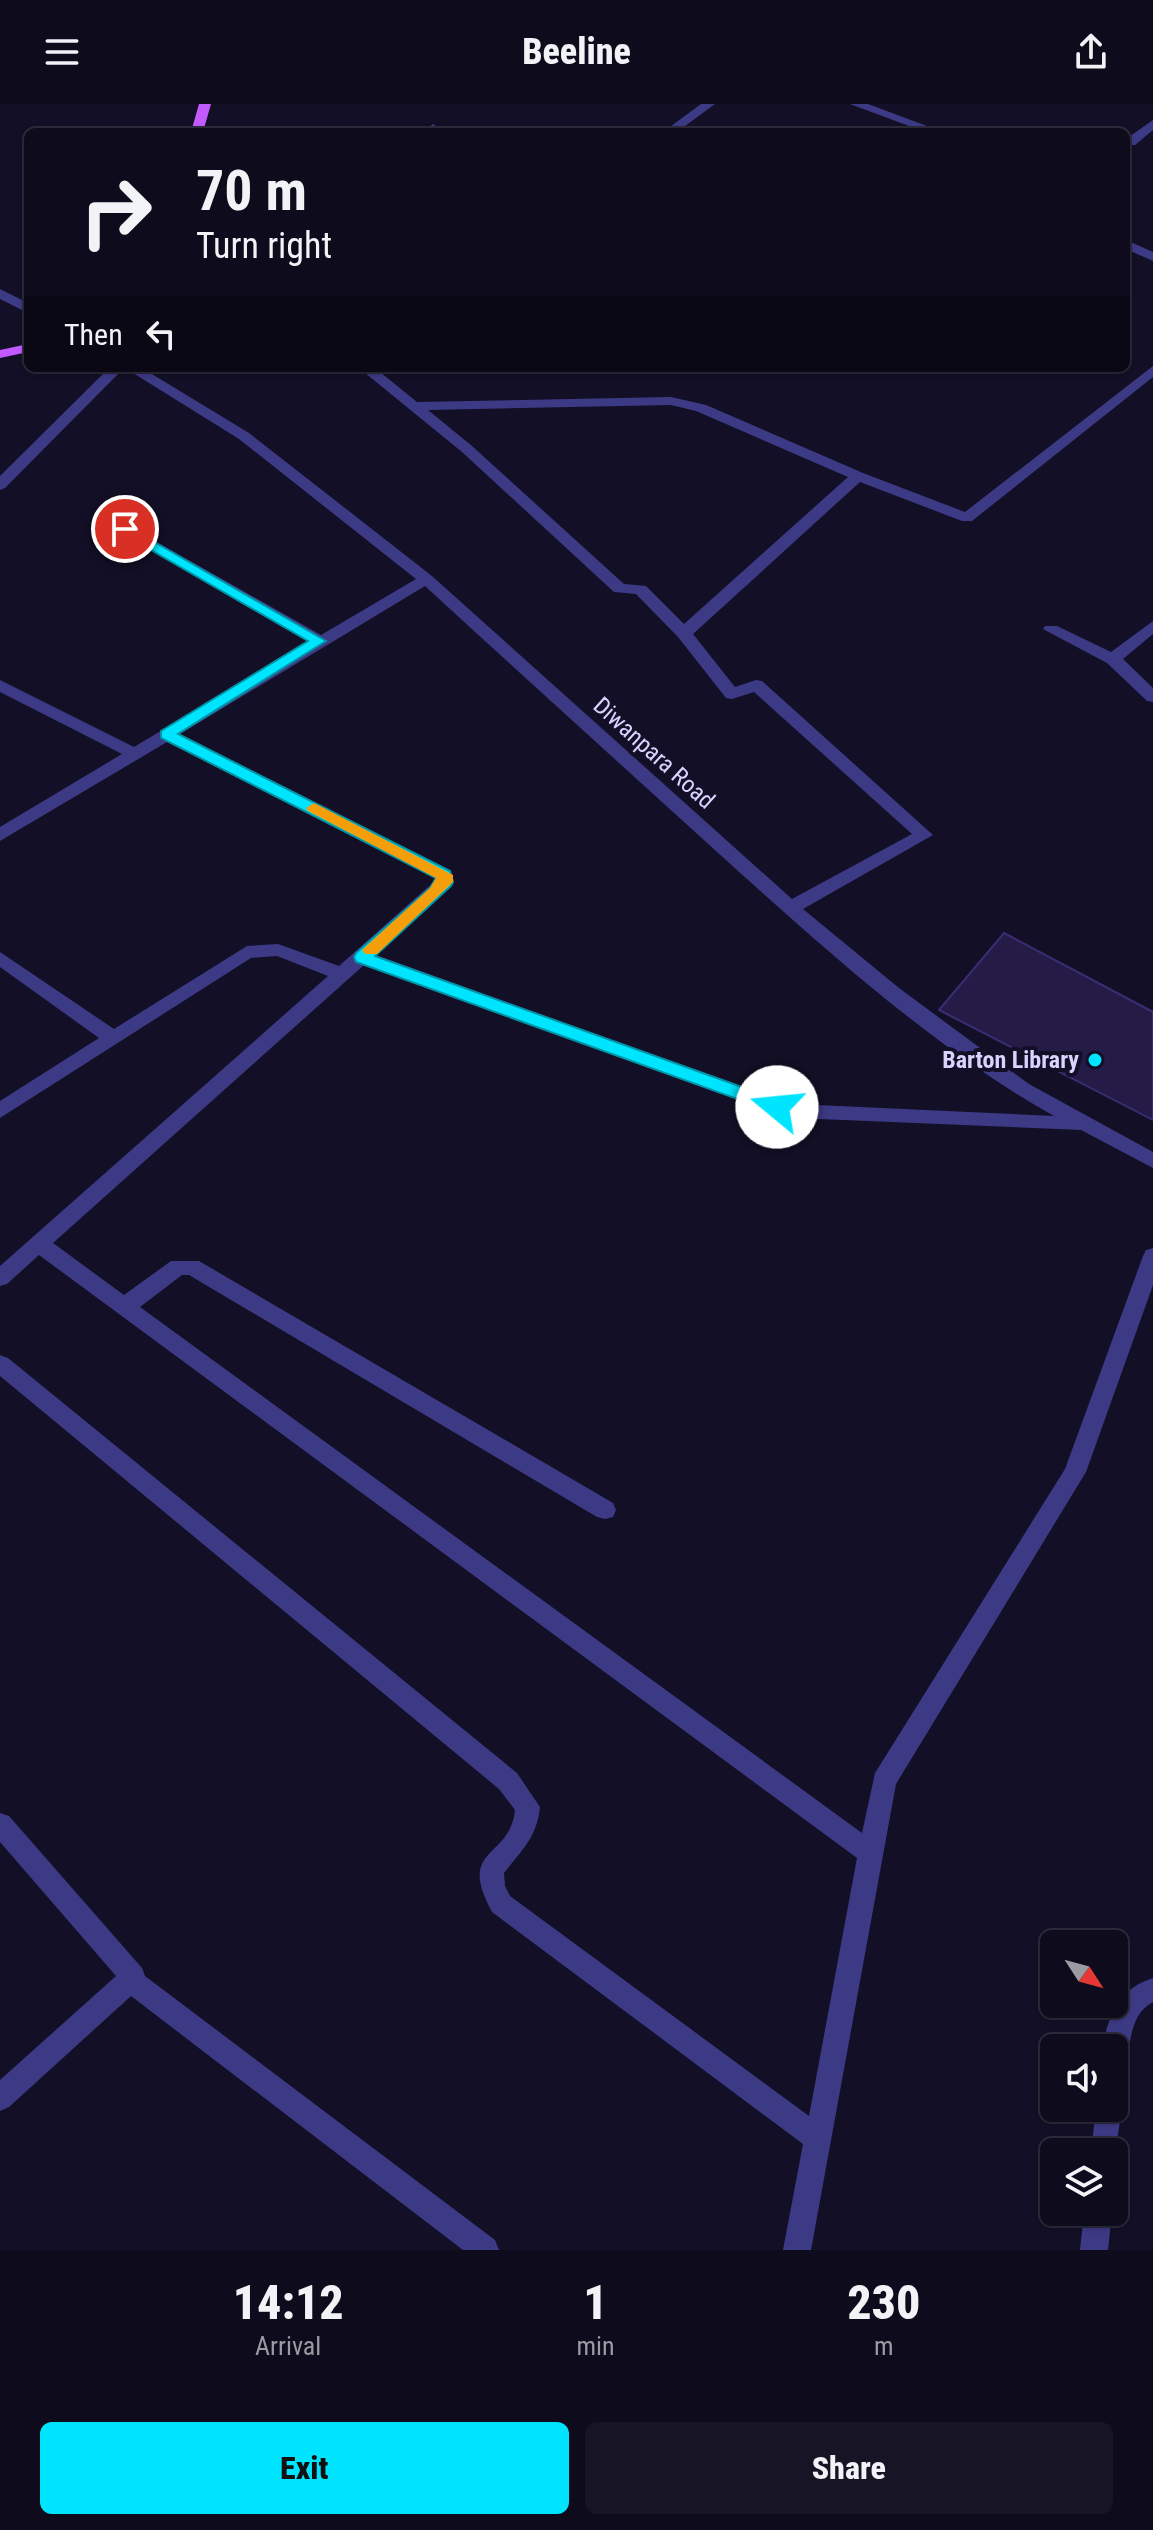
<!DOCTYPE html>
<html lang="en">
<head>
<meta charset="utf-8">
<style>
  :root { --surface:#0e0b1c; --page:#171425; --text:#f1f3f6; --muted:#9b9ba3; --line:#2e2b3b; --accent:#00e5ff }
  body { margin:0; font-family:"Roboto Condensed",sans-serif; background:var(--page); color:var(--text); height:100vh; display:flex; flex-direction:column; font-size:30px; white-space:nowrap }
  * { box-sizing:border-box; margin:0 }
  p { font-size:26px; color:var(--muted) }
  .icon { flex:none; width:44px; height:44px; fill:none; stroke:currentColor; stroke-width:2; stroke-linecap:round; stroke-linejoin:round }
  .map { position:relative; height:2146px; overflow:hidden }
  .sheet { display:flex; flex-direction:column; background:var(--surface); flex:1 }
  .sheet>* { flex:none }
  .guide { position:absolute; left:24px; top:24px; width:1106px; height:244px; border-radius:12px; box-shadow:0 2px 6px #0004,0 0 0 2px var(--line); background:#0e0b1c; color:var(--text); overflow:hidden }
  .needle { width:52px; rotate:126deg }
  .controls { position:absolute; left:1040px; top:1826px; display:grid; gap:16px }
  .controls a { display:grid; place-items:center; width:88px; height:88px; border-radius:12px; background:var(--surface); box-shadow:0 2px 6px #0004,0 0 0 2px var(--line); font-size:40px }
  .pin { position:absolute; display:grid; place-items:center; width:68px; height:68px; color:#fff; margin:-34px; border:4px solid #fff; border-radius:50%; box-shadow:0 2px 8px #0007 }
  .me { position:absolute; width:88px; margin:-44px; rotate:287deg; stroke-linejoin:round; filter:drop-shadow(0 0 6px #0008) }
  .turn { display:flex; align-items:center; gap:28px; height:168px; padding:0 40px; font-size:36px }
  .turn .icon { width:104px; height:104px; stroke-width:2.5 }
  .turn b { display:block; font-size:56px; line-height:68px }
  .then { display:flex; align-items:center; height:76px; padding:0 40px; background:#0003; gap:16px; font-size:30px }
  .eta { display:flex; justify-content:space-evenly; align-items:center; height:136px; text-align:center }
  .eta b { font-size:48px; font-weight:800; line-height:56px }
  .button { display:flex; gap:16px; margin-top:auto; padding:16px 40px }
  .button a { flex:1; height:92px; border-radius:12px; background:var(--accent); color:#111; font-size:32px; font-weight:800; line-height:92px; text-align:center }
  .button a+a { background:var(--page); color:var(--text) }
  header { display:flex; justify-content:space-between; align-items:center; height:104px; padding:0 40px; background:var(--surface); font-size:36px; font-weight:800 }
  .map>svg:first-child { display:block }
  .building { fill:#241b47; stroke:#3b2d73; stroke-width:2 }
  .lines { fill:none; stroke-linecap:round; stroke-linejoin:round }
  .minor { fill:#3d3a85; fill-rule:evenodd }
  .major { fill:#c25bff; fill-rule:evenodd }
  .route { fill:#00e5ff; stroke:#0095a6; stroke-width:2 }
  .slow { fill:#f59e0b }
  .poi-dot { fill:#00e5ff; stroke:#130f26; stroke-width:3 }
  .labels { text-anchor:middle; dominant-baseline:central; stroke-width:8; stroke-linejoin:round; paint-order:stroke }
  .street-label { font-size:24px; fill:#d9d4ff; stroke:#130f26 }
  .poi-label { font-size:24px; font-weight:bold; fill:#d9d4ff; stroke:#130f26; text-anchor:end }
</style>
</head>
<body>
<header><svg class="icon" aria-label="menu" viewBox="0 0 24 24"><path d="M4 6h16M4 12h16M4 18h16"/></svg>Beeline<svg class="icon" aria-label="share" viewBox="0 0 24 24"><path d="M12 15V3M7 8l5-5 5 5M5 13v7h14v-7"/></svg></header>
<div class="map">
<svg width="1153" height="2146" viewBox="0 0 1153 2146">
  <rect width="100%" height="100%" fill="#130f26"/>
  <!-- building -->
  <path class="building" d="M1004,829L1153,908V1016L939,906Z"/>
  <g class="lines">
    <!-- minor -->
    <path class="minor" d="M701,0H715L677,28H663Z
      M850,0H868L943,28H925Z
      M1153,16V26L1135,41H1126V35Z
      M433,20L439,24L436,28H423Z
      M1126,136L1153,148V157L1126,145Z
      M0,185L28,199V209L0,195Z
      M1153,262V273L972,417H962L860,378L693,530L735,583L756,576L762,577L933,731L803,805L899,884L1029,980L1153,1048V1064L1081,1026L795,1014L777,1010L364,861L53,1139L124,1191L171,1157H199L613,1399L616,1406L613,1413L605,1415L597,1413L189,1171H182L140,1203L862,1729L875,1669L1065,1365L1143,1152L1146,1146L1153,1144V1181L1086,1368L896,1680L811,2146H783L803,2040L492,1808C456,1742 510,1756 515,1706L499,1685L0,1272V1251L8,1254L517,1669L540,1703C537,1733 522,1746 504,1769L505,1782L510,1792L809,2012L857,1754L39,1151L7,1180L0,1182V1162L328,872L277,852L251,854L0,1014V997L99,934L0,863V848L114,925L247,842L278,840L339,862L436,776L431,769L167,638L0,737V723L122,650L0,588V576L134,643L309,538L120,428V422L125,420L321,531L416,475L239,335L125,264H142L249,329L432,472L792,795L912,730L754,588L732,595L726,594L678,533L636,490L614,488L462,348L359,264H375L417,298L671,293L706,301L863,369L965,408ZM671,301L696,307L848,373L684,520L646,482L624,480L472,342L428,306ZM425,482C522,571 619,659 716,747C818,839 934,945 1054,1012L795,1000L780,996L375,851L451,782L454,778L450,767L180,630Z
      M109,264H124L5,384L0,386V372Z
      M1153,517V530L1123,555L1153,584V598L1147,597L1107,559L1043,525L1045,522H1057L1111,548Z
      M0,1709L9,1712L142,1864L145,1872L495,2136L499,2146H463L131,1892L9,2003L0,2007V1976L116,1872L0,1738Z
      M1153,1874V1898C1126,1913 1133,1944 1123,1968L1114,1972V1944H1103C1108,1910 1119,1885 1153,1874Z
      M1114,1993L1118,1995L1122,2004L1114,2056V2048H1091L1096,2004H1114Z
      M1084,2108H1112L1108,2146H1080Z"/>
    <!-- major -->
    <path class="major" d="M199,0H211L203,28H191Z
      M28,240V248L0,254V246Z"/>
  </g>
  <!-- route -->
  <path class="route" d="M125,421L326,537L178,630L450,767L453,778L451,782L375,852L784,998L786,1003L784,1007H771L356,858L354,853L356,849L430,784L436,774L161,634V627L308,537L120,428L118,425Z"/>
  <!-- slow -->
  <path class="slow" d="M314,699L453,771V778L377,850H365L362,846L430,784L436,774L308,707L306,704Z"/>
  <!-- markers -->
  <circle class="poi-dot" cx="1095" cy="956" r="8"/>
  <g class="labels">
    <!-- street labels -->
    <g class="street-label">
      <text transform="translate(654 649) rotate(42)">Diwanpara Road</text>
    </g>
    <!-- poi labels -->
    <g class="poi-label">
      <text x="1079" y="956">Barton Library</text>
    </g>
  </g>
</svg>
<div class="controls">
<a><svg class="needle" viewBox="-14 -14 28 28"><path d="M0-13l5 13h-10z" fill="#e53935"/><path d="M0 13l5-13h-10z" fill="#9b9ba3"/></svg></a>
<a><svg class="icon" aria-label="sound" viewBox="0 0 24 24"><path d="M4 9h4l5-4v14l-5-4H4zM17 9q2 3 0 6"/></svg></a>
<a><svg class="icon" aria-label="layers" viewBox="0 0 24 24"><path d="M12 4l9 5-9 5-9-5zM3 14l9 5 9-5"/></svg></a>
</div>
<div class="pin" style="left:125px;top:425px;background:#d93025"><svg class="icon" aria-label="arrive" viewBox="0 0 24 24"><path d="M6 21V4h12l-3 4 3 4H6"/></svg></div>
<svg class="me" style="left:777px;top:1003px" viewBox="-20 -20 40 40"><circle r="19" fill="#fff"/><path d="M0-13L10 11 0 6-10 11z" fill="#00e5ff"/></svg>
<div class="guide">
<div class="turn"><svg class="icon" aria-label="right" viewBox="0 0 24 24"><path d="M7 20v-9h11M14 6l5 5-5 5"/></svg><div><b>70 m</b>Turn right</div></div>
<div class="then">Then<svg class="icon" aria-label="left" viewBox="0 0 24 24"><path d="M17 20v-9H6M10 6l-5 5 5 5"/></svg></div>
</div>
</div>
<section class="sheet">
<div class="eta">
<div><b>14:12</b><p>Arrival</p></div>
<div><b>1</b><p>min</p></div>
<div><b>230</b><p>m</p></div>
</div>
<div class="button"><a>Exit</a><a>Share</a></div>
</section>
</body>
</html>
